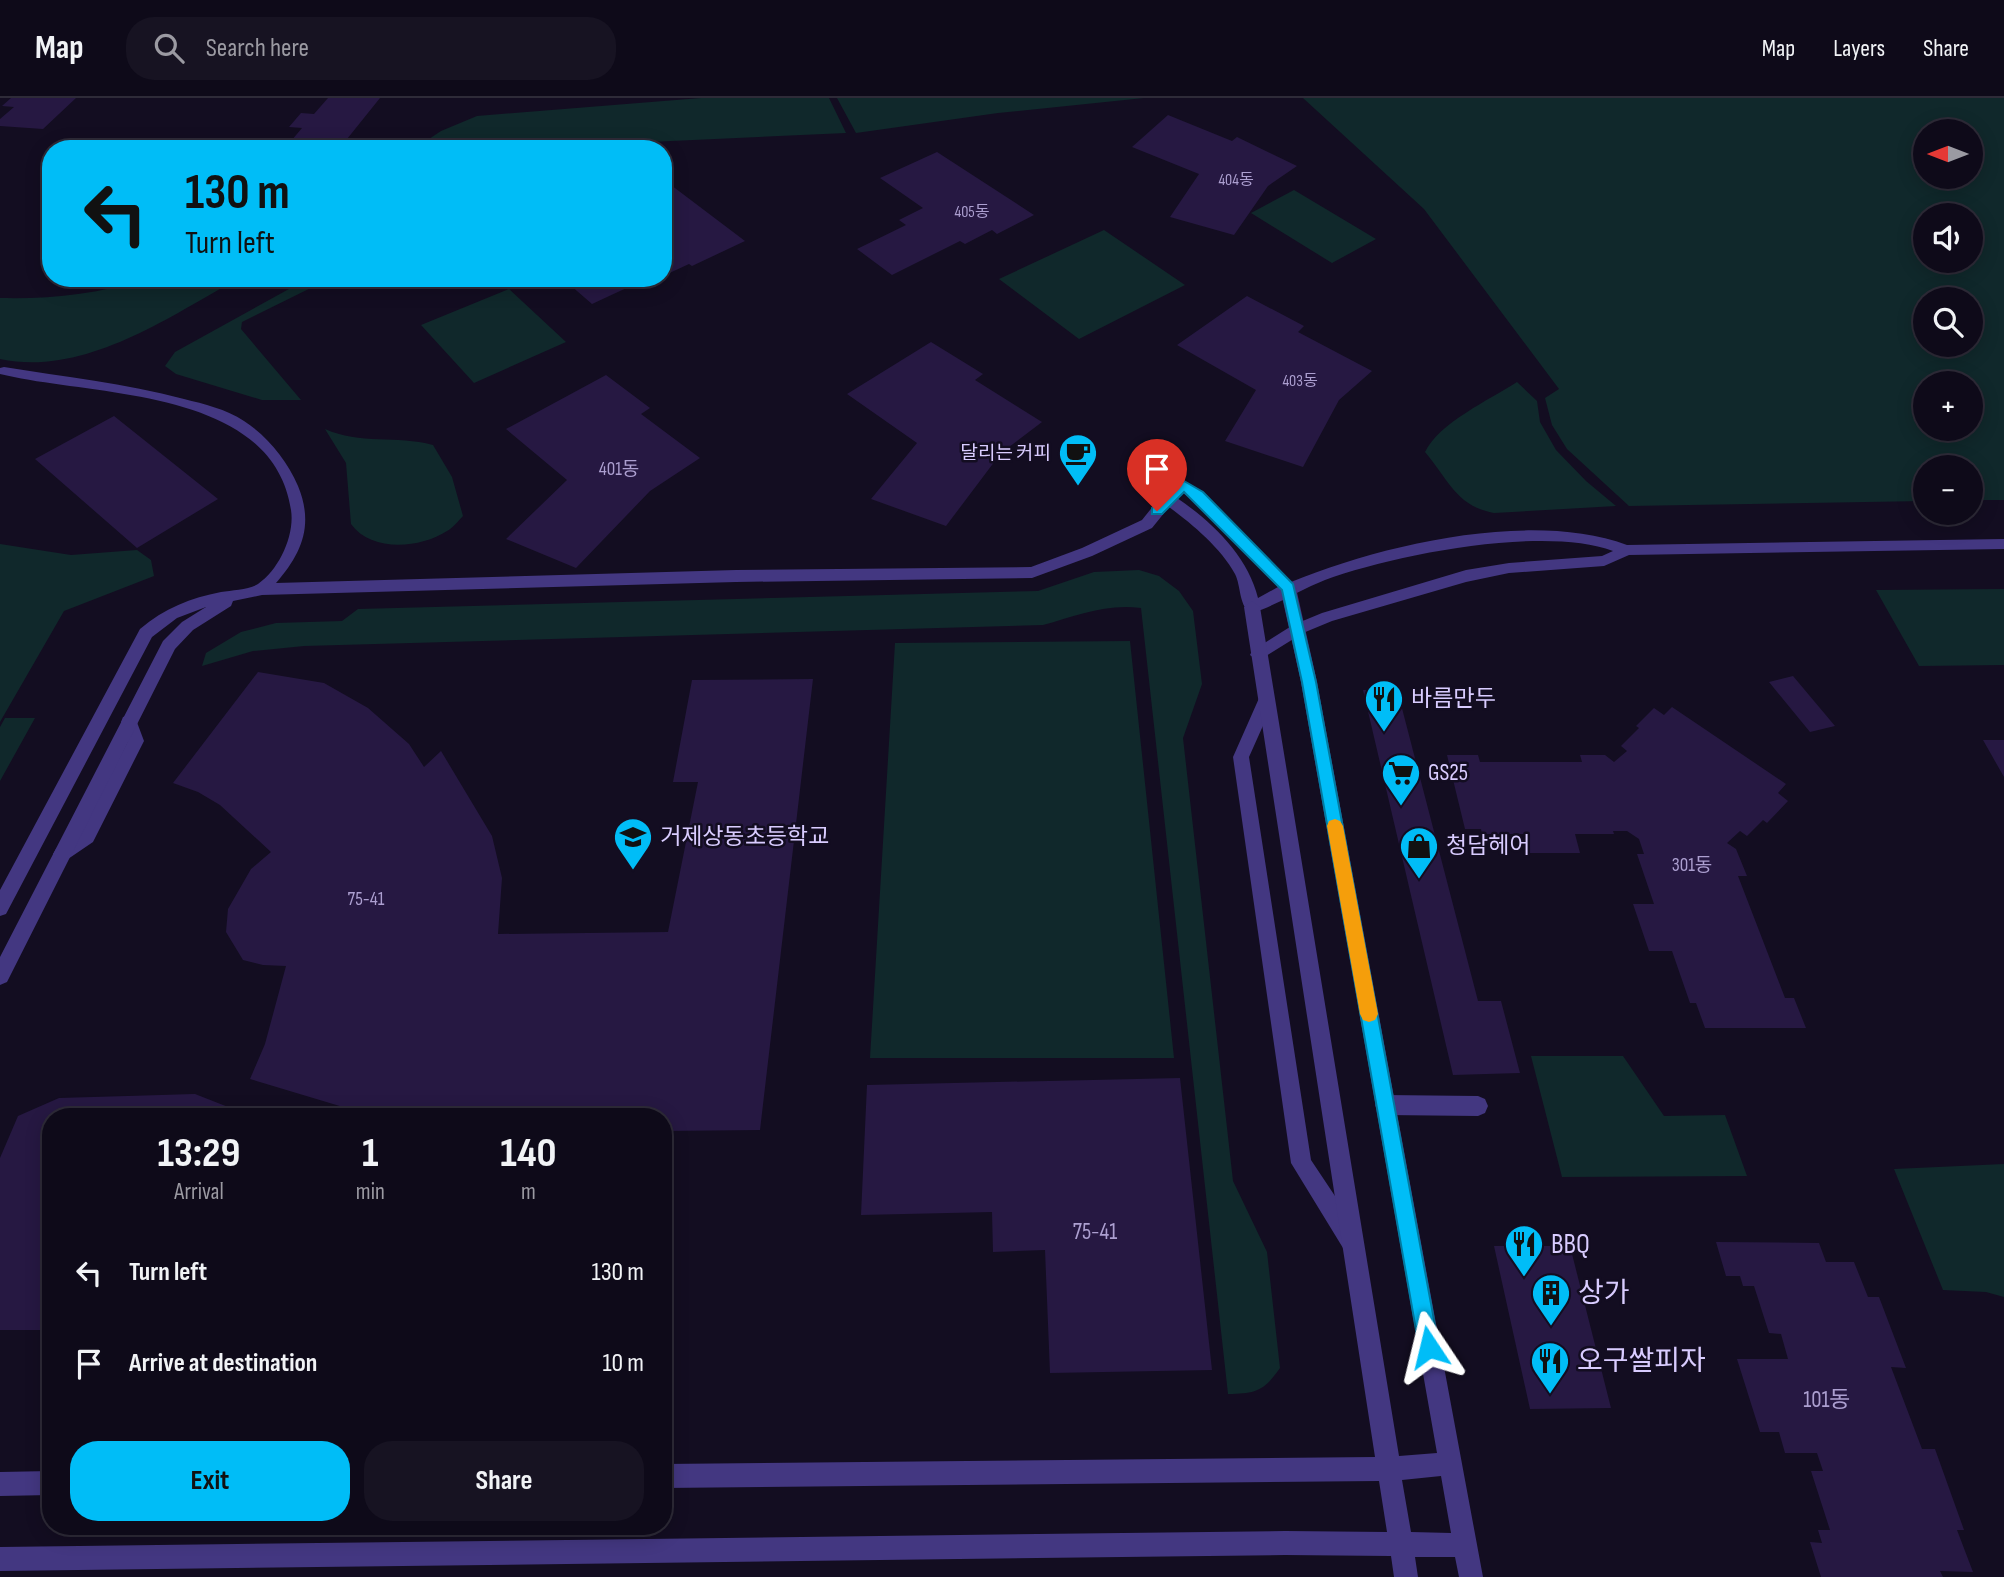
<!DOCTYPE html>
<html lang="en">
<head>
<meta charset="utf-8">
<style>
  :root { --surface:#0e0a19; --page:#171322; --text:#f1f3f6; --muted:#9b9aa2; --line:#2e2b38; --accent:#00bdf7 }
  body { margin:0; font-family:"Sofia Sans Condensed","Noto Sans KR",sans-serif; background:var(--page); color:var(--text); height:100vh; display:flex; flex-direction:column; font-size:26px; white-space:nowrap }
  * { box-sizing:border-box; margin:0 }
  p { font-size:23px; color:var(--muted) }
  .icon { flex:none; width:38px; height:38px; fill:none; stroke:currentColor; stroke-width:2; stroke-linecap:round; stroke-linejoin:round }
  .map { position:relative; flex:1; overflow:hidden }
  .panel { position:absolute; left:42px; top:1010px; width:630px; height:427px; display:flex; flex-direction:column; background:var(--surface); border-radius:28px; box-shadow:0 4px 18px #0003,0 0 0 2px var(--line) }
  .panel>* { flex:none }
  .banner { position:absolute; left:42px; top:42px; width:630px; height:147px; border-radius:28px; box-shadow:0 4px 18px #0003,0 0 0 2px var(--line); background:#00bdf7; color:#111; overflow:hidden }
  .needle { width:46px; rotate:270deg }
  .buttons { position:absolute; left:1913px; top:21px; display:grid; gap:14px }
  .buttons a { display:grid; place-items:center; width:70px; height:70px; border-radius:50%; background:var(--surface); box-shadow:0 4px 18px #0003,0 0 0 2px var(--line); font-size:35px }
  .pin { position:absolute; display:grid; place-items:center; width:60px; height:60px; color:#fff; margin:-72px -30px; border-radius:50% 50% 50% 0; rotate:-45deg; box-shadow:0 0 7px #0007 }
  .pin .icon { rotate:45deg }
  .me { position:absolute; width:77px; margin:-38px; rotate:350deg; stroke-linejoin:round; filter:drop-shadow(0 0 5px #0008) }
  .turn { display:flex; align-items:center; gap:24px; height:147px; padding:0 28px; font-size:32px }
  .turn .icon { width:91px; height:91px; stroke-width:2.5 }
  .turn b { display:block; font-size:49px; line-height:60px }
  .eta { display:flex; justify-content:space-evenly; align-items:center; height:119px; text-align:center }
  .eta b { font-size:42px; font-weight:700; line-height:49px }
  .primary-button { display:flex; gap:14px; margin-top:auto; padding:14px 28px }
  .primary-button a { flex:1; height:80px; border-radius:28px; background:var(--accent); color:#111; font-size:28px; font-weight:700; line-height:80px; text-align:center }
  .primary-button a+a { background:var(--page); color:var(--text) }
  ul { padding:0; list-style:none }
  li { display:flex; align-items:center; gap:21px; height:91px; padding:0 28px }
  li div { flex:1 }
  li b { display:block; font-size:26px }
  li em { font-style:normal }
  header { display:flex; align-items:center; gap:42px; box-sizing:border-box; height:98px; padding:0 35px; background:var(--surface); border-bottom:2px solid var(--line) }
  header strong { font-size:33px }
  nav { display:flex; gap:38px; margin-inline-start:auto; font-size:24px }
  .search { width:490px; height:63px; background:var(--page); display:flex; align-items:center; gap:18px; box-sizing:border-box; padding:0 24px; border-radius:28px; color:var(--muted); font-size:26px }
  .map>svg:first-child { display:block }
  .green { fill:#10282b; fill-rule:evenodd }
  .building { fill:#261842 }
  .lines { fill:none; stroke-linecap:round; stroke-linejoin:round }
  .service { fill:#433781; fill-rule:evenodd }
  .minor { fill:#433781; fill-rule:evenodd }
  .tertiary { fill:#433781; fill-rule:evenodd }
  .route { fill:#00bdf7; stroke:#007ba1; stroke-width:2 }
  .slow { fill:#f59e0b }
  .labels { text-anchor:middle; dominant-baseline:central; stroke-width:5; stroke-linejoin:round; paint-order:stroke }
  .far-number-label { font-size:16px; fill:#ac9fd0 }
  .far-poi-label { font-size:19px; fill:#d9ccff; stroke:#130d21; text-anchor:end }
  .number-label { font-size:19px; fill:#ac9fd0 }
  .poi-label { font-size:23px; fill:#d9ccff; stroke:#130d21; text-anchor:start }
  .near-number-label { font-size:23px; fill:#ac9fd0 }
  .near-poi-label { font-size:28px; fill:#d9ccff; stroke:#130d21; text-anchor:start }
</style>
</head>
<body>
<header>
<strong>Map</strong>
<div class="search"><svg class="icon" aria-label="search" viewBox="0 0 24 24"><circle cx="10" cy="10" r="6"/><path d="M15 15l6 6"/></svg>Search here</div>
<nav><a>Map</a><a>Layers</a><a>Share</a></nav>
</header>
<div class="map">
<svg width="2004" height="1479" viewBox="0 0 2004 1479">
  <rect width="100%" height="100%" fill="#130d21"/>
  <!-- green -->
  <path class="green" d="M701,0H829L846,35L495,51H414L441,33L477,18Z
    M837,0H1144L998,15L856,35Z
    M1303,0H2004V402H1971L1970,369H1925V403L1629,408L1567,351L1552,327L1545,300L1559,291L1424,111ZM1925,33H1970V79H1925ZM1925,117H1970V163H1925ZM1925,201H1970V247H1925ZM1925,285H1970V331H1925Z
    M1294,92L1376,141L1332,165L1251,115Z
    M1104,132L1185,187L1079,241L999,181Z
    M145,180H239C169,219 84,279 0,261V200C50,201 97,197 145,180Z
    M309,180H331L242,224L241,231L301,302H262L176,276L165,268L175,254Z
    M509,191L566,244L474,285L421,227Z
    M1517,284L1537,303L1540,324L1556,352L1586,383L1616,408L1494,415C1456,408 1448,381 1425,354C1439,325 1489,302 1517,284Z
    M325,331C360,347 396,337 433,347L452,379L463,418C458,423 453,430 447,433C419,451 371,454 351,426L346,365Z
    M0,446L71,457L137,452L151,462L154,478L64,513L0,624Z
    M1139,472L1159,478L1179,493L1193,513L1202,586L1183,640L1233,1083L1267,1154L1280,1270C1263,1294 1256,1295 1228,1296L1141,510C1107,505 1075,518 1043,527L304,548L253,553L202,568L206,555L241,534L276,525L342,523L358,511L1038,493L1094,474Z
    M2004,491V567L1919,568L1876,492Z
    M1130,543L1174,960H870L895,545Z
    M5,620H35L0,683V629Z
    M1531,958H1623L1664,1018L1725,1017L1747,1078L1562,1079Z
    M2004,1066V1199L1986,1194L1943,1192L1894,1071Z"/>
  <!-- building -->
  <path class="building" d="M11,0H76L43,31L0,28V21L14,9L2,8Z
    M328,0H380L339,51L286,49L302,30L289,29L301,15L314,16Z
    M1168,17L1232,43L1237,39L1297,68L1268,88L1234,137L1170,119L1199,76L1132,49Z
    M937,54L1034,117L997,136L992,132L965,146L960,143L892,177L857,151L906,127L899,122L923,110L880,80Z
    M663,81L745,143L692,168L689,166L663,178Z
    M562,180H648L592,206Z
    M1247,198L1304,228L1298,234L1372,273L1339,302L1303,369L1225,343L1256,292L1177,247Z
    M931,244L983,276L975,282L1042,324L1001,355L946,428L871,401L917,345L847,296Z
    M606,277L650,310L641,316L700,360L650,393L576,470L506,441L567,382L506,331Z
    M114,318L218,401L137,450L35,361Z
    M258,574L324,585L368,610L409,646L424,669L441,653L492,738L502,780L498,836L668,834L698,684H673L692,582L813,581L760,1032L663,1033V1018H373L250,981L265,946L286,868L263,867L243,862L226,834L228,811L251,771L271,754L220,707L198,694L173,685Z
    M1793,578L1835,628L1810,634L1769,584Z
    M1397,591L1478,903H1501L1520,975L1453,977L1363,592Z
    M1672,609L1786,686L1778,695L1788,703L1767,725L1763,722L1747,738L1740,733L1727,745L1736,751L1747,778H1738L1785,900H1794L1806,930H1705L1696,905H1690L1672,853H1649L1633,806H1654L1637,756H1644L1639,741L1627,733H1613L1614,736H1575L1580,755H1529L1524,736H1482L1481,731H1465L1447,657H1478L1480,664H1582L1580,657H1605L1614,664L1627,653L1621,648L1639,630L1636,628L1654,610L1664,617Z
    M1983,642H2004V679Z
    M1180,980L1212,1272L1050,1275L1045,1152L993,1154L992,1114L861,1117L867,987Z
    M195,996L251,1018H51V1232H0V1060L18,1018L59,1000Z
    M1716,1144L1819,1145L1826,1164H1854L1868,1199H1879L1906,1270L1891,1269L1922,1351H1935L1964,1432H1957L1973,1474L1940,1473L1943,1479H1821L1810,1444L1822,1445L1818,1432H1830L1811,1373H1823L1817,1355H1785L1779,1334H1760L1737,1261H1788L1781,1236L1769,1235L1754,1188H1743L1740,1178H1726Z
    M1494,1148H1570L1611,1310L1530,1311Z"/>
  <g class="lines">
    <!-- service -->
    <path class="service" d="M1266,597L1274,603L1249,659L1311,1062L1359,1134L1362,1142L1359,1150L1351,1153L1343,1150L1291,1065L1233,659L1260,598Z
      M129,617L135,619L144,643L93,744L68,761L62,764L56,761L53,756L56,751L81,734L128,643L121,624L123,619Z
      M1385,997L1478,998L1485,1001L1488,1008L1485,1015L1478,1018L1385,1017L1378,1014L1375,1007L1378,1000Z"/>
    <!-- minor -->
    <path class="minor" d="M4,269C64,279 125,285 184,301C204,306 226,311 244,323C267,338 287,362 298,388C314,427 302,455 276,485L736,472L1031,469L1082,450L1142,422L1162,397L1183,382L1203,394L1291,484C1383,446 1532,412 1627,447L2004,441V451L1629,457L1604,468L1509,475L1466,484L1332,523L1303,535L1258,563L1250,557L1252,553L1293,527L1322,515L1466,472L1509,465L1602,458L1613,453C1544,427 1393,457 1325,482C1300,492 1277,507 1252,515C1239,511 1241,487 1235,476C1221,450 1192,426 1169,409L1152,430L1092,458L1032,480L736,484L262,497L233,503L231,508L193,532L175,551L7,884L0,887V859L163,543L182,524L206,509L177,520L152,539L6,816L0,818V792L140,531C164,510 191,500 221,494C232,492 249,492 258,486C279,472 295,437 291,412C272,288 92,299 0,276V270ZM1183,395L1193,402L1278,489L1258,500C1248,458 1211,423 1177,400Z"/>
    <!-- tertiary -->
    <path class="tertiary" d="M1288,484L1296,490L1317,584L1483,1479H1459L1455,1459H1415L1418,1479H1394L1391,1458L1285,1457L0,1473V1449L1285,1433L1387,1434L1379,1383L663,1390V1366L1375,1359L1244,509L1252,503L1260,509L1399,1358L1437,1355L1301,584L1280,490ZM1441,1378L1451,1435L1411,1434L1402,1382Z
      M51,1373V1397L0,1398V1374Z"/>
  </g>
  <!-- route -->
  <path class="route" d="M1184,383L1203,394L1293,486L1316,584L1439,1249L1436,1256L1429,1259L1422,1256L1419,1249L1302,584L1282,492L1184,394L1162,416H1152V410Z"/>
  <!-- slow -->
  <path class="slow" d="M1335,721L1340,723L1343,728L1378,916L1375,922L1369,924L1363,922L1360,916L1327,728L1329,723Z"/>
  <!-- icons -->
  <defs>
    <g id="cafe-pin" transform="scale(2.0125)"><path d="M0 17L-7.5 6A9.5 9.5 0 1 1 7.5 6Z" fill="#00bdf7" stroke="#130d21"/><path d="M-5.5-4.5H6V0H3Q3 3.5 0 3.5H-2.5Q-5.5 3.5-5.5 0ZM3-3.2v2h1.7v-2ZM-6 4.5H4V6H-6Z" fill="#111"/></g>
    <g id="restaurant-pin" transform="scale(2.0125)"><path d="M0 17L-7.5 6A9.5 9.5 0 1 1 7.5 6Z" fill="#00bdf7" stroke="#130d21"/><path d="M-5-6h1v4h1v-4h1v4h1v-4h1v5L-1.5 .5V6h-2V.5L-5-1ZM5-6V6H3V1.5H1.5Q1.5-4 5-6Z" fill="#111"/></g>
    <g id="supermarket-pin" transform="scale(2.0125)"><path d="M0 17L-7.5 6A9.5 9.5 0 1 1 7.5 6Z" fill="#00bdf7" stroke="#130d21"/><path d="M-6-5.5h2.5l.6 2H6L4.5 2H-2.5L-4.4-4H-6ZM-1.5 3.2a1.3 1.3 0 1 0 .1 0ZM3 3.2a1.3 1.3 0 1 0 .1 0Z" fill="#111"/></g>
    <g id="school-pin" transform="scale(2.0125)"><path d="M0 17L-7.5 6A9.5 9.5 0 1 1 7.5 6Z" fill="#00bdf7" stroke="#130d21"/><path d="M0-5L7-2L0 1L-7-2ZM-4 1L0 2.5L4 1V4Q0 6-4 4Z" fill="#111"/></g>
    <g id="shop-pin" transform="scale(2.0125)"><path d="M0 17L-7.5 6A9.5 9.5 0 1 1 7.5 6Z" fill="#00bdf7" stroke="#130d21"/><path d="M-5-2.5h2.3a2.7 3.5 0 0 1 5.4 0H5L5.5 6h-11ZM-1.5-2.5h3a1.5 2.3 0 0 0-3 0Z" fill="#111"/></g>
    <g id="building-pin" transform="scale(2.0125)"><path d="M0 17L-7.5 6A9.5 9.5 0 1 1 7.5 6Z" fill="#00bdf7" stroke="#130d21"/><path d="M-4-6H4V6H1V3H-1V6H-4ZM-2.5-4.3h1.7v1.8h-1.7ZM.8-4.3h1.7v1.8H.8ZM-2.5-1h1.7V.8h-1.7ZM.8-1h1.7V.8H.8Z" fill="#111"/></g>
  </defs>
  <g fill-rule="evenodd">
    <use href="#cafe-pin" x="1078" y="355"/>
    <use href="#restaurant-pin" x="1384" y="601"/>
    <use href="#supermarket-pin" x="1401" y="675"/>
    <use href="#school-pin" x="633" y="739"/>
    <use href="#shop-pin" x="1419" y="748"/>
    <use href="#restaurant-pin" x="1524" y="1146"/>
    <use href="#building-pin" x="1551" y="1195"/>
    <use href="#restaurant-pin" x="1550" y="1263"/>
  </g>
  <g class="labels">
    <!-- far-number labels -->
    <g class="far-number-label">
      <text x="1236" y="82">404동</text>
      <text x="972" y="114">405동</text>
      <text x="1300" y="283">403동</text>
    </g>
    <!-- far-poi labels -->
    <g class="far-poi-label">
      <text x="1051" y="355">달리는 커피</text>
    </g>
    <!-- number labels -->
    <g class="number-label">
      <text x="619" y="371">401동</text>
      <text x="1692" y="767">301동</text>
      <text x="366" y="801">75-41</text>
    </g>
    <!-- poi labels -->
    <g class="poi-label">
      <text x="1411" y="601">바름만두</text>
      <text x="1428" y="675">GS25</text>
      <text x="660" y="739">거제상동초등학교</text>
      <text x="1446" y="748">청담헤어</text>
    </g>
    <!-- near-number labels -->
    <g class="near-number-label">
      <text x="1095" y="1134">75-41</text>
      <text x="1827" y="1302">101동</text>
    </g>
    <!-- near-poi labels -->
    <g class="near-poi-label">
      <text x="1551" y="1146">BBQ</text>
      <text x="1578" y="1195">상가</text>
      <text x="1577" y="1263">오구쌀피자</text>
    </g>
  </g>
</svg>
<div class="buttons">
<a><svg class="needle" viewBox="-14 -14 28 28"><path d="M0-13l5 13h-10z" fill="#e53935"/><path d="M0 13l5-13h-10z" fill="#9b9aa2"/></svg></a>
<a><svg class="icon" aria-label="sound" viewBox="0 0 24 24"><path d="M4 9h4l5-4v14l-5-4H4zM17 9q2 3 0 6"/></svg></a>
<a><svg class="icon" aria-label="search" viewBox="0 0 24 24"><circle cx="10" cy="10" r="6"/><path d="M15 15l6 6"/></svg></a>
<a>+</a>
<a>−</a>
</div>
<div class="pin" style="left:1157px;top:413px;background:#d93025"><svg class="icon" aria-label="arrive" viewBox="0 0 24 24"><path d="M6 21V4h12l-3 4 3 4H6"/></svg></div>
<svg class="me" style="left:1429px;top:1249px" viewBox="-20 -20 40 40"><path d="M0-17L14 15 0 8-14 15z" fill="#00bdf7" stroke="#fff" stroke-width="4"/></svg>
<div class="banner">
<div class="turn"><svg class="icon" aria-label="left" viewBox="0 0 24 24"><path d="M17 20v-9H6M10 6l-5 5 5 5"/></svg><div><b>130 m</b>Turn left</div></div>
</div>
<section class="panel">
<div class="eta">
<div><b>13:29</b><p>Arrival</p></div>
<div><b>1</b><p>min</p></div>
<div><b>140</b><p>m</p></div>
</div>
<ul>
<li><svg class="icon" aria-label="left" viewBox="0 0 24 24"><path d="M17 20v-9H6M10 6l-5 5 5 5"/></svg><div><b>Turn left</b></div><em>130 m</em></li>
<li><svg class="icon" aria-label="arrive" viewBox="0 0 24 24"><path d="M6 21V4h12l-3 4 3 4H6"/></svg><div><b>Arrive at destination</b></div><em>10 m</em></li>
</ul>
<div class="primary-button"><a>Exit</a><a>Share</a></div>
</section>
</div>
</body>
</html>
